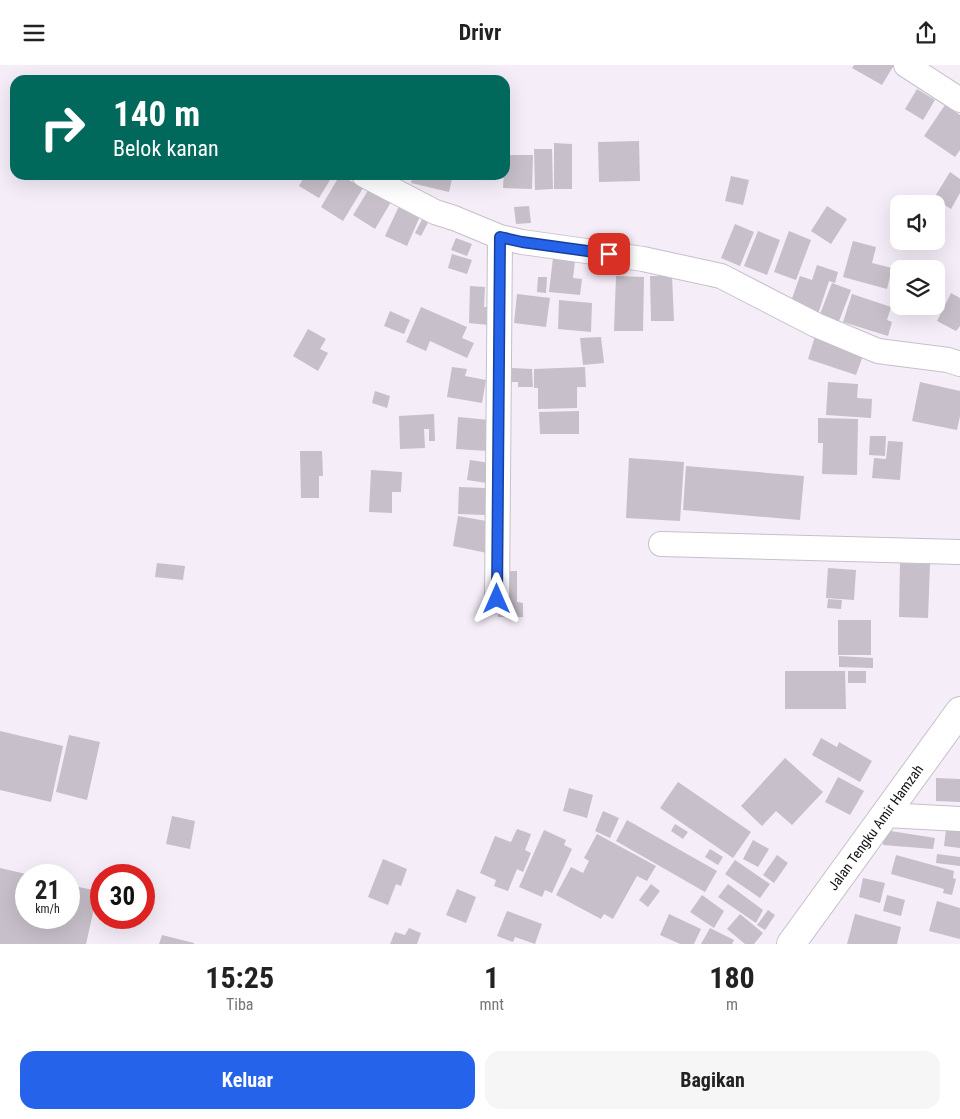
<!DOCTYPE html>
<html lang="id">
<head>
<meta charset="utf-8">
<style>
  :root { --surface:#fff; --page:#f6f6f6; --text:#222; --muted:#767676; --accent:#2563eb }
  body { margin:0; font-family:"Roboto Condensed",sans-serif; background:var(--page); color:var(--text); height:100vh; display:flex; flex-direction:column; font-size:19px; white-space:nowrap }
  * { box-sizing:border-box; margin:0 }
  p { font-size:16px; color:var(--muted) }
  .icon { flex:none; width:28px; height:28px; fill:none; stroke:currentColor; stroke-width:2; stroke-linecap:round; stroke-linejoin:round }
  .map { position:relative; height:879px; overflow:hidden }
  .details { display:flex; flex-direction:column; background:var(--surface); flex:1 }
  .details>* { flex:none }
  .guide { position:absolute; left:10px; top:10px; width:500px; height:105px; border-radius:15px; box-shadow:0 5px 20px #0002; background:#00695c; color:#fff; overflow:hidden }
  .fabs { position:absolute; left:890px; top:130px; display:grid; gap:10px }
  .fabs a { display:grid; place-items:center; width:55px; height:55px; border-radius:10px; background:var(--surface); box-shadow:0 5px 20px #0002; font-size:25px }
  .speed { position:absolute; left:15px; top:799px; display:flex; gap:10px; font-size:25px; font-weight:700; text-align:center }
  .speed>* { display:grid; place-content:center; width:65px; height:65px; border-radius:50%; background:var(--surface); box-shadow:0 5px 20px #0002; line-height:1 }
  .speed small { font-size:12px; font-weight:400 }
  .speed .limit { border:8px solid #d22; background:#fff; color:#111 }
  .pin { position:absolute; display:grid; place-items:center; width:42px; height:42px; color:#fff; margin:-21px; border-radius:10px; box-shadow:0 2px 8px #0006 }
  .me { position:absolute; width:55px; margin:-28px; rotate:0deg; stroke-linejoin:round; filter:drop-shadow(0 0 4px #0008) }
  .turn { display:flex; align-items:center; gap:18px; height:105px; padding:0 20px; font-size:22px }
  .turn .icon { width:65px; height:65px; stroke-width:2.5 }
  .turn b { display:block; font-size:35px; line-height:42px }
  .eta { display:flex; justify-content:space-evenly; align-items:center; height:85px; text-align:center }
  .eta b { font-size:30px; font-weight:700; line-height:35px }
  .button { display:flex; gap:10px; margin-top:auto; padding:10px 20px }
  .button a { flex:1; height:58px; border-radius:15px; background:var(--accent); color:#fff; font-size:20px; font-weight:700; line-height:58px; text-align:center }
  .button a+a { background:var(--page); color:var(--text) }
  header { display:flex; justify-content:space-between; align-items:center; height:65px; padding:0 20px; background:var(--surface); font-size:22px; font-weight:700 }
  .map>svg:first-child { display:block }
  .building { fill:#c7bfc9 }
  .lines { fill:none; stroke-linecap:round; stroke-linejoin:round }
  .minor-casing { stroke:#c7bfca; stroke-width:26 }
  .highway-casing { stroke:#c7bfca; stroke-width:30 }
  .minor { stroke:#fff; stroke-width:24 }
  .highway { stroke:#fff; stroke-width:28 }
  .route-casing { stroke:#184099; stroke-width:12 }
  .route { stroke:#2563eb; stroke-width:9 }
  .labels { text-anchor:middle; dominant-baseline:central; stroke-width:4; stroke-linejoin:round; paint-order:stroke }
  .street-label { font-size:14px; fill:#131014; stroke:#fefdff }
</style>
</head>
<body>
<header><svg class="icon" aria-label="menu" viewBox="0 0 24 24"><path d="M4 6h16M4 12h16M4 18h16"/></svg>Drivr<svg class="icon" aria-label="share" viewBox="0 0 24 24"><path d="M12 15V3M7 8l5-5 5 5M5 13v7h14v-7"/></svg></header>
<div class="map">
<svg width="960" height="879" viewBox="0 0 960 879">
  <rect width="100%" height="100%" fill="#f5edf8"/>
  <!-- building -->
  <path class="building" d="M854,0H894L882,20L852,3Z
    M917,24L935,35L923,55L905,44Z
    M945,40L960,50V85L955,92L924,71Z
    M639,76L640,116L599,117L598,77Z
    M554,78L572,79V124H554Z
    M534,84H552L553,124L535,125Z
    M505,90H533L532,124L503,123Z
    M950,107L960,114V128L951,144L934,133Z
    M305,110H333L319,133L299,121Z
    M340,110L363,123L343,156L321,142Z
    M413,110H453L449,127L411,118Z
    M469,110H490L489,115Z
    M731,111L749,115L743,140L725,136Z
    M372,119L394,132L375,164L353,150Z
    M400,139L421,149L407,181L385,171Z
    M529,141L531,158L516,159L514,142Z
    M827,141L847,154L831,179L811,166Z
    M425,149L431,152L421,171L415,168Z
    M735,159L754,167L740,201L721,193Z
    M758,166L780,175L767,210L744,201Z
    M789,166L811,175L796,215L774,207Z
    M456,173L472,179L467,191L451,185Z
    M853,176L876,182L872,198L892,203L887,224L843,212Z
    M452,189L472,195L467,209L448,203Z
    M553,193L575,196L573,213L582,214L580,230L549,227Z
    M817,200L838,207L835,218L829,216L818,249L790,239L800,211L812,215Z
    M616,211L644,212L643,266H614Z
    M650,211H672L674,256H651Z
    M538,212H547L546,228L537,227Z
    M832,218L851,225L836,264L817,257Z
    M470,221L485,222L484,242H489L488,260L469,258Z
    M951,228L960,233V261L956,266L937,256Z
    M517,229L550,233L546,262L514,258Z
    M852,229L891,242L887,255L892,257L888,271L843,257Z
    M559,235L592,238L591,267L558,264Z
    M421,242L467,262L462,273L474,278L467,293L430,276L426,286L406,277Z
    M390,246L410,255L404,269L384,261Z
    M308,264L326,274L320,284L328,288L318,306L293,291Z
    M816,268L865,285L856,310L808,294Z
    M601,272L604,298L583,300L580,273Z
    M452,302L467,304L465,311L486,315L482,338L447,332Z
    M585,302L586,322H577V343L538,344V323H534V304Z
    M512,303L532,304L533,322H518V317H511Z
    M828,317L858,319L857,333L872,334L871,353L826,350Z
    M920,317L960,326V351L957,365L912,356Z
    M375,326L390,331L387,343L372,338Z
    M579,346V369H540L539,347Z
    M434,349L435,376H429V364H424L425,383L400,384L399,351Z
    M458,352L490,355L488,386L456,384Z
    M818,353L858,354L857,410L822,409L823,378H818Z
    M870,371H886L885,391L869,390Z
    M888,376L903,377L900,415L872,413L874,393L886,394Z
    M300,386H322L323,411H319V433H301Z
    M629,393L684,397L680,456L626,453Z
    M470,395L490,398L487,418L467,415Z
    M686,401L804,411L800,455L683,445Z
    M371,405L402,407L401,427H392V448L369,447Z
    M459,422L486,423L485,450L458,449Z
    M458,451L492,457L487,488L453,481Z
    M157,498L185,501L183,515L155,512Z
    M900,498L930,499L928,553L899,552Z
    M828,503L856,505L854,535L826,533Z
    M498,506H517V537L523,538V552H498Z
    M828,534L842,535L841,544L827,543Z
    M838,555H871V590H838Z
    M839,591L873,593V603L839,602Z
    M785,606H845L846,644H785Z
    M848,606H866V618H848Z
    M0,666L63,681L51,737L0,725Z
    M69,670L100,677L87,735L56,727Z
    M821,673L837,682L839,677L872,696L860,717L812,690Z
    M785,693L823,727L792,760L776,746L762,761L741,741Z
    M838,712L864,726L850,750L825,737Z
    M936,713L960,714V737L936,736Z
    M678,717L751,767L733,793L660,743Z
    M569,723L593,730L587,753L563,746Z
    M603,746L619,753L610,773L595,766Z
    M172,751L195,756L190,784L166,779Z
    M627,755L717,806L705,827L616,776Z
    M947,756L960,758V783L944,781Z
    M675,759L688,767L683,774L671,766Z
    M517,764L531,769L525,785L531,788L523,807L517,804L508,826L494,821L496,815L480,808L495,771L511,777Z
    M544,765L566,775L564,780L572,784L552,828L545,825L542,832L519,822Z
    M884,765L935,773L933,784L883,780Z
    M597,769L656,801L647,816L637,811L613,854L604,849L601,854L556,830L571,802L583,808L589,796L584,793Z
    M753,775L769,784L758,802L743,794Z
    M710,784L723,792L718,800L705,792Z
    M937,789L960,792V801L936,798Z
    M777,790L788,798L774,818L763,810Z
    M896,790L954,806L953,813L956,814L952,830L943,828L944,824L891,809Z
    M383,794L407,804L401,821L396,819L388,840L368,832Z
    M735,795L770,819L760,833L725,809Z
    M0,803L26,809V852H69V820L98,826L86,879H0Z
    M863,813L885,818L880,838L859,832Z
    M651,819L660,826L648,842L639,835Z
    M728,819L763,845L756,858L718,832Z
    M457,824L476,832L466,858L446,850Z
    M702,830L724,846L714,863L690,847Z
    M887,830L905,835L901,851L883,846Z
    M937,836L960,843V874L929,866Z
    M768,845L775,850L765,865L757,860Z
    M507,846L542,859L535,879L515,872L513,877L497,871Z
    M669,849L701,864L694,879H680L660,870Z
    M740,849L763,868L754,879H745L727,864Z
    M855,849L901,862L897,879H847Z
    M409,863L421,868L417,879H390L395,867L405,870Z
    M710,863L734,875L732,879H701Z
    M162,870L194,878V879H159Z"/>
  <g class="lines">
    <!-- minor casing -->
    <g class="minor-casing">
      <path id="minor" d="M906,0L960,35
        M364,110L435,147L454,153L500,172
        M661,479L960,487
        M497,534L500,172L522,177L643,194L721,211L816,260L878,286L948,295L960,299
        M886,750L960,754"/>
    </g>
    <!-- highway casing -->
    <g class="highway-casing">
      <g id="highway">
        <path id="s1" d="M791,879L960,646"/>
      </g>
    </g>
    <!-- minor -->
    <use href="#minor" class="minor"/>
    <!-- highway -->
    <use href="#highway" class="highway"/>
  </g>
  <g class="lines">
    <!-- route casing -->
    <g class="route-casing">
      <path id="route" d="M497,534L500,172L522,177L609,189"/>
    </g>
    <!-- route -->
    <use href="#route" class="route"/>
  </g>
  <g class="labels">
    <!-- street labels -->
    <g class="street-label">
      <text stroke="none"><textPath href="#s1" startOffset="144">Jalan Tengku Amir Hamzah</textPath></text>
    </g>
  </g>
</svg>
<div class="fabs">
<a><svg class="icon" aria-label="sound" viewBox="0 0 24 24"><path d="M4 9h4l5-4v14l-5-4H4zM17 9q2 3 0 6"/></svg></a>
<a><svg class="icon" aria-label="layers" viewBox="0 0 24 24"><path d="M12 4l9 5-9 5-9-5zM3 14l9 5 9-5"/></svg></a>
</div>
<div class="speed"><div>21<small>km/h</small></div><div class="limit">30</div></div>
<div class="pin" style="left:609px;top:189px;background:#d93025"><svg class="icon" aria-label="arrive" viewBox="0 0 24 24"><path d="M6 21V4h12l-3 4 3 4H6"/></svg></div>
<svg class="me" style="left:497px;top:534px" viewBox="-20 -20 40 40"><path d="M0-17L14 15 0 8-14 15z" fill="#2563eb" stroke="#fff" stroke-width="4"/></svg>
<div class="guide">
<div class="turn"><svg class="icon" aria-label="right" viewBox="0 0 24 24"><path d="M7 20v-9h11M14 6l5 5-5 5"/></svg><div><b>140 m</b>Belok kanan</div></div>
</div>
</div>
<section class="details">
<div class="eta">
<div><b>15:25</b><p>Tiba</p></div>
<div><b>1</b><p>mnt</p></div>
<div><b>180</b><p>m</p></div>
</div>
<div class="button"><a>Keluar</a><a>Bagikan</a></div>
</section>
</body>
</html>
